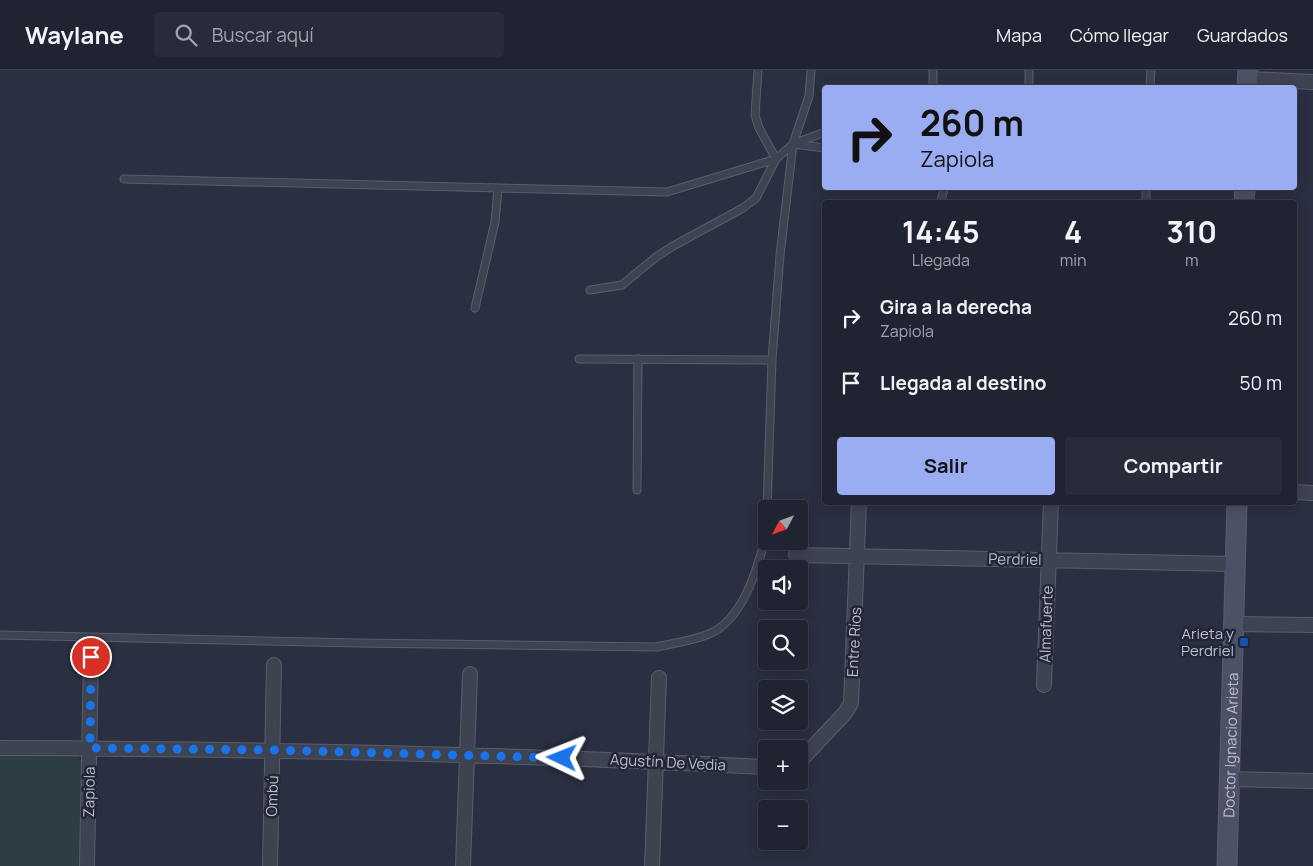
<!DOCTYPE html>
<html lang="es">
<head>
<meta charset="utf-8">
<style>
  :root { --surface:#202432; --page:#282c3a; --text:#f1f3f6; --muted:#a2a4ac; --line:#3d414d; --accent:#9aadf2 }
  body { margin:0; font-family:Manrope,sans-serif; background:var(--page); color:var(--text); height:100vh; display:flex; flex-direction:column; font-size:19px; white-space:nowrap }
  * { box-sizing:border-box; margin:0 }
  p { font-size:16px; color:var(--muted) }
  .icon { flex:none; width:28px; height:28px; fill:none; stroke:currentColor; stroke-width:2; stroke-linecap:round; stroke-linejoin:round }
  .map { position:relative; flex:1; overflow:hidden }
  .details { position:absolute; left:822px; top:130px; width:475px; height:305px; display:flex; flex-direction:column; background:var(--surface); border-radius:5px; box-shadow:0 2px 12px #0003,0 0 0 1px var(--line) }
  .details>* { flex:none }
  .banner { position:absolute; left:822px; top:15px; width:475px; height:105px; border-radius:5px; box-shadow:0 2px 12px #0003,0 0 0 1px var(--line); background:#9aadf2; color:#111; overflow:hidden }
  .needle { width:32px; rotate:229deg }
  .tools { position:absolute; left:758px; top:430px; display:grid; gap:10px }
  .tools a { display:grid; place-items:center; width:50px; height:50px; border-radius:5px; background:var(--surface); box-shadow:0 2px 12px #0003,0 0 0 1px var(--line); font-size:25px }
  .pin { position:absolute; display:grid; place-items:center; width:42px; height:42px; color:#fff; margin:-21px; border:2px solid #fff; border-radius:50%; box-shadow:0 1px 5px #0007 }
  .me { position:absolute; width:55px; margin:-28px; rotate:272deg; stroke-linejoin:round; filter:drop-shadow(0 0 4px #0008) }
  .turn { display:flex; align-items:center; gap:18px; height:105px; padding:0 15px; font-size:22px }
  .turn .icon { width:65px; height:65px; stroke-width:2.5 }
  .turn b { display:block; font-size:35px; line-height:42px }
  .eta { display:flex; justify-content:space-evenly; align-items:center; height:85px; text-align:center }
  .eta b { font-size:30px; font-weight:700; line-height:35px }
  .action { display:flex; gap:10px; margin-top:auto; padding:10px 15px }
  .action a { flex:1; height:58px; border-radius:5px; background:var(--accent); color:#111; font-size:20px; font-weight:700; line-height:58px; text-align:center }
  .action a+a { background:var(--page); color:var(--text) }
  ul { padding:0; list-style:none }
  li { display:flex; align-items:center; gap:15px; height:65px; padding:0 15px }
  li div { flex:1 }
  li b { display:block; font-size:19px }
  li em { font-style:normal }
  header { display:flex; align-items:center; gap:30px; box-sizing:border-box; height:70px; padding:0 25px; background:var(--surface); border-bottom:1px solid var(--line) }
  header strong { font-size:24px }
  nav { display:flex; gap:28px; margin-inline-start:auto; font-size:18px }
  .search { width:350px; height:45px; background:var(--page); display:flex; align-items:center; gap:12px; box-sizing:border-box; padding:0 18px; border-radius:5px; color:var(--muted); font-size:19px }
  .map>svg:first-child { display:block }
  .green { fill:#2c3d43 }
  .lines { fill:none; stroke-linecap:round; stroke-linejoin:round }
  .lane-casing { stroke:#595e6d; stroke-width:9 }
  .street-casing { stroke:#595e6d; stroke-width:16 }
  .secondary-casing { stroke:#595e6d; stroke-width:21 }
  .lane { stroke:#3e4352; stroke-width:7 }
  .street { stroke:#3e4352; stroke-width:14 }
  .secondary { stroke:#4c5165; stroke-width:19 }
  .route { stroke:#1a73e8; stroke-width:9; stroke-dasharray:0 16.2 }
  .transit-dot { fill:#1a4fb4; stroke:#222738; stroke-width:2 }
  .labels { text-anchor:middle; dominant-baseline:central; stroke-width:5; stroke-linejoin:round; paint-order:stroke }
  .street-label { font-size:15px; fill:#bbbfcc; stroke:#222738 }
  .poi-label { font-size:15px; fill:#bbbfcc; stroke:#222738; text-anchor:end }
</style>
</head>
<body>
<header>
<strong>Waylane</strong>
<div class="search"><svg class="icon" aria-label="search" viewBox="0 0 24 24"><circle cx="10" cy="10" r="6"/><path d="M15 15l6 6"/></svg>Buscar aquí</div>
<nav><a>Mapa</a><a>Cómo llegar</a><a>Guardados</a></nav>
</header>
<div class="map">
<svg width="1313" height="796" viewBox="0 0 1313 796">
  <rect width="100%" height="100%" fill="#2a3042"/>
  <!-- green -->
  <path class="green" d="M0,685L77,686L83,691L80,796H0Z"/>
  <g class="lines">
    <!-- lane casing -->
    <g class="lane-casing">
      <path id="lane" d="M933,0V18
        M1029,0V12
        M1150,18L1151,0
        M793,74L825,78
        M124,109L667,122L776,89L793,74L825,62
        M1146,118V132
        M941,132L944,118
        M590,220L622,215L656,187L673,176L743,138L756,128L776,89L759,58L755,45L758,0
        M475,238L495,152L498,118
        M579,289L772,290
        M637,420L638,289
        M767,439L772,290L780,185L793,74L809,26L811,0
        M0,565L358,573L656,577C674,573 692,571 709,564C743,550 757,499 766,467"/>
    </g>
    <!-- street casing -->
    <g class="street-casing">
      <path id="street" d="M1248,9L1313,12
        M1295,422L1313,423
        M796,485L1235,494
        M1234,554L1313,555
        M1044,615L1051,432
        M0,678C256,679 511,684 766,697
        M799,692L845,643L851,633L859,432
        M1230,709L1313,711
        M87,796L91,587
        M270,796L274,595
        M463,796L470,604
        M652,796L659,608"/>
    </g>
    <!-- secondary casing -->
    <g class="secondary-casing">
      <g id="secondary">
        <path d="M1247,18L1248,0"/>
        <path d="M1244,132L1245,118"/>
        <path id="s1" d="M1227,796L1237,432"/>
      </g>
    </g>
    <!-- lane -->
    <use href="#lane" class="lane"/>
    <!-- street -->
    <use href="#street" class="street"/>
    <!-- secondary -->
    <use href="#secondary" class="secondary"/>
  </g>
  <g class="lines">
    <!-- route -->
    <path class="route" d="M91,587L90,678L273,680L562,688"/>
  </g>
  <!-- markers -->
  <rect class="transit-dot" x="1239" y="567" width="10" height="10" rx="2.5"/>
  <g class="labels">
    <!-- street labels -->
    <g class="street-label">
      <text transform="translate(1015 489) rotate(1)">Perdriel</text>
      <text transform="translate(1046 554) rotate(-88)">Almafuerte</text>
      <text transform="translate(854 572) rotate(-87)">Entre Ríos</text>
      <text stroke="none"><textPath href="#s1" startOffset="121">Doctor Ignacio Arieta</textPath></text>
      <text transform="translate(668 692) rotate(3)">Agustín De Vedia</text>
      <text transform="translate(89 722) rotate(-89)">Zapiola</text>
      <text transform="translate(272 726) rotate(-88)">Ombú</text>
    </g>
    <!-- poi labels -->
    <g class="poi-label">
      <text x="1234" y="563">Arieta y<tspan x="1234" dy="17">Perdriel</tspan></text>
    </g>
  </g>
</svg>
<div class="tools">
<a><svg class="needle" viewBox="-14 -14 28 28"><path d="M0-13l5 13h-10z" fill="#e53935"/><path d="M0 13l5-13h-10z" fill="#a2a4ac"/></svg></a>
<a><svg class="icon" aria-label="sound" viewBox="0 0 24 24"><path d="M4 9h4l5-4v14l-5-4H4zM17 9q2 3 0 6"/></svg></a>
<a><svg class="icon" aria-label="search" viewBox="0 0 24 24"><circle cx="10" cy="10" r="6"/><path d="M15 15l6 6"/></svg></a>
<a><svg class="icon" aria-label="layers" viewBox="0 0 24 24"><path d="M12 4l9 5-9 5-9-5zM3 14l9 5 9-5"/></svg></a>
<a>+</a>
<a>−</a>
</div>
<div class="pin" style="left:91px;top:587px;background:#d93025"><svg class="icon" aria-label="arrive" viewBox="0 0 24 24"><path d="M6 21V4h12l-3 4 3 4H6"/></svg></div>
<svg class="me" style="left:562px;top:688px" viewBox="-20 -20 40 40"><path d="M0-17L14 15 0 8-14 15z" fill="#1a73e8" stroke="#fff" stroke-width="4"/></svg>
<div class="banner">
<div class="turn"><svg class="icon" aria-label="right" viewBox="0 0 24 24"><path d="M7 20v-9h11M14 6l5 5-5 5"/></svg><div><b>260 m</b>Zapiola</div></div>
</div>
<section class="details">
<div class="eta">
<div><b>14:45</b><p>Llegada</p></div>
<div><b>4</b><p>min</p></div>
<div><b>310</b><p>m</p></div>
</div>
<ul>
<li><svg class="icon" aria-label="right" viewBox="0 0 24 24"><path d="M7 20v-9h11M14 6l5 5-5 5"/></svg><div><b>Gira a la derecha</b><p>Zapiola</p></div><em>260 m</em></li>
<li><svg class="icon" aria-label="arrive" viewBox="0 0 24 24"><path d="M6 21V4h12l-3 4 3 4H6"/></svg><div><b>Llegada al destino</b></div><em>50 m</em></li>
</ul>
<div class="action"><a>Salir</a><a>Compartir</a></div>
</section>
</div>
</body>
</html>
